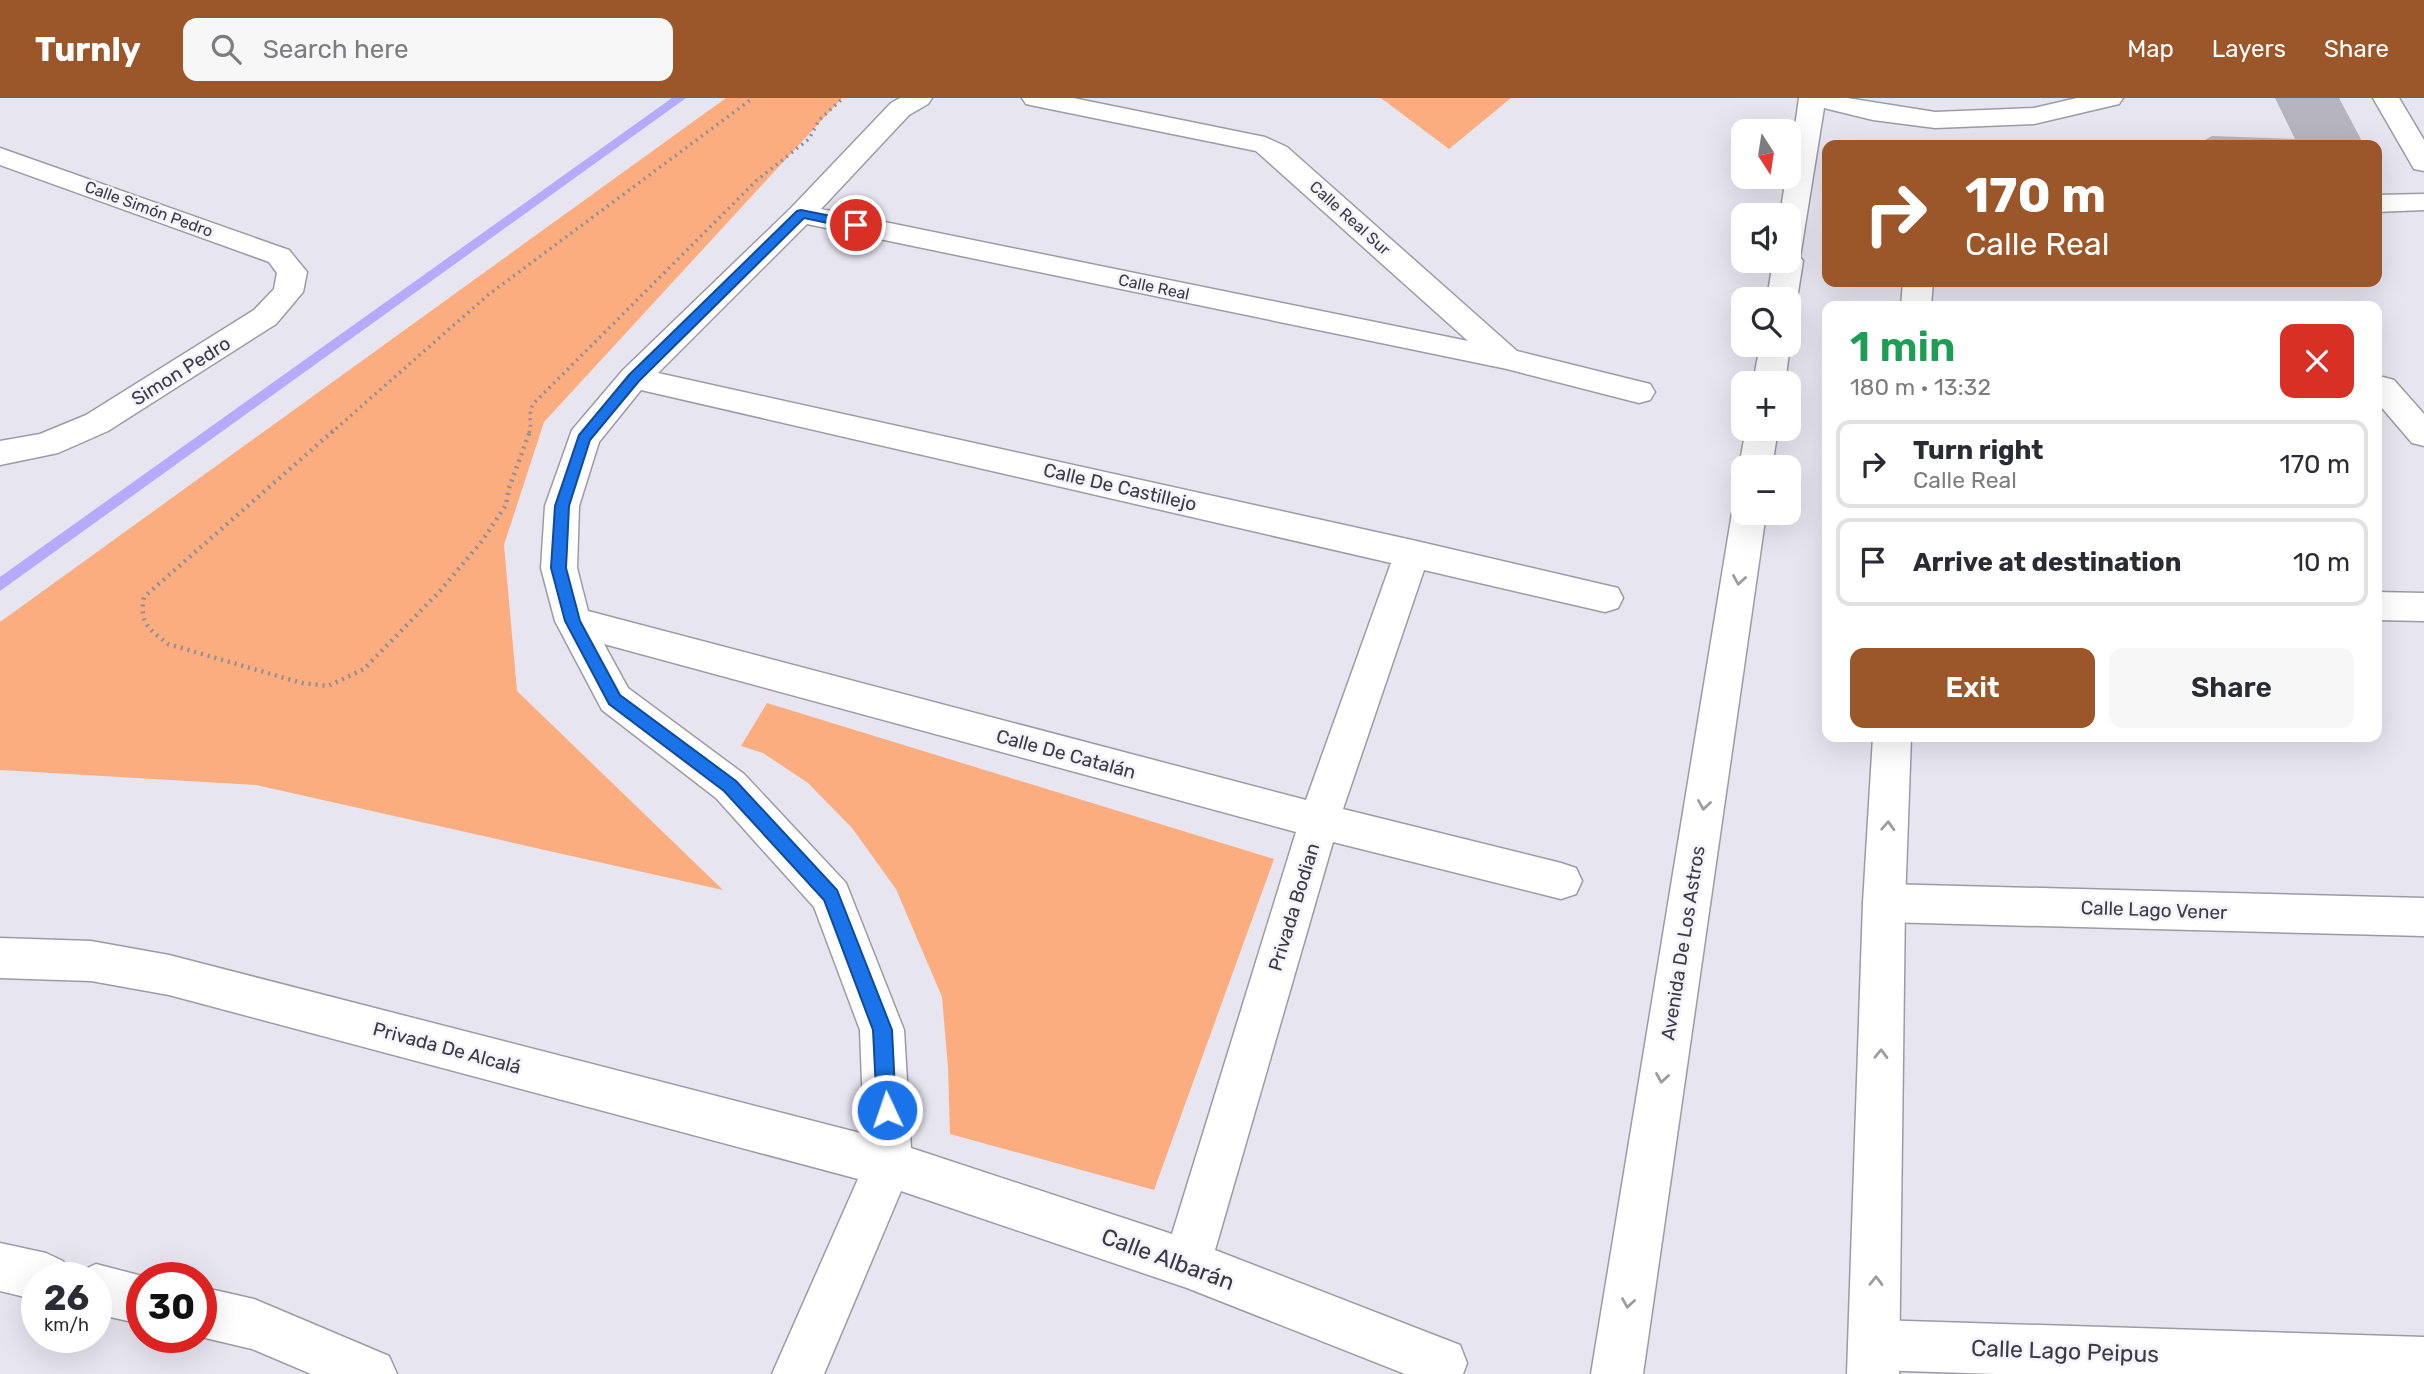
<!DOCTYPE html>
<html lang="en">
<head>
<meta charset="utf-8">
<style>
  :root { --surface:#fff; --page:#f7f7f7; --text:#2b2b33; --muted:#7c7c81; --line:#e1e1e2; --accent:#9b562a }
  body { margin:0; font-family:Rubik,sans-serif; background:var(--page); color:var(--text); height:100vh; display:flex; flex-direction:column; font-size:26px; white-space:nowrap }
  * { box-sizing:border-box; margin:0 }
  p { font-size:23px; color:var(--muted) }
  .icon { flex:none; width:38px; height:38px; fill:none; stroke:currentColor; stroke-width:2; stroke-linecap:round; stroke-linejoin:round }
  .map { position:relative; flex:1; overflow:hidden }
  .panel { position:absolute; left:1822px; top:203px; width:560px; height:441px; display:flex; flex-direction:column; background:var(--surface); border-radius:14px; box-shadow:0 7px 28px #0002 }
  .panel>* { flex:none }
  .banner { position:absolute; left:1822px; top:42px; width:560px; height:147px; border-radius:14px; box-shadow:0 7px 28px #0002; background:#9b562a; color:#fff; overflow:hidden }
  .needle { width:46px; rotate:168deg }
  .buttons { position:absolute; left:1731px; top:21px; display:grid; gap:14px }
  .buttons a { display:grid; place-items:center; width:70px; height:70px; border-radius:14px; background:var(--surface); box-shadow:0 7px 28px #0002; font-size:35px }
  .speed { position:absolute; left:21px; top:1164px; display:flex; gap:14px; font-size:35px; font-weight:700; text-align:center }
  .speed>* { display:grid; place-content:center; width:91px; height:91px; border-radius:50%; background:var(--surface); box-shadow:0 7px 28px #0002; line-height:1 }
  .speed small { font-size:18px; font-weight:400 }
  .speed .limit { border:10px solid #d22; background:#fff; color:#111 }
  .pin { position:absolute; display:grid; place-items:center; width:60px; height:60px; color:#fff; margin:-30px; border:4px solid #fff; border-radius:50%; box-shadow:0 2px 7px #0007 }
  .me { position:absolute; width:77px; margin:-38px; rotate:357deg; stroke-linejoin:round; filter:drop-shadow(0 0 5px #0008) }
  .turn { display:flex; align-items:center; gap:24px; height:147px; padding:0 28px; font-size:32px }
  .turn .icon { width:91px; height:91px; stroke-width:2.5 }
  .turn b { display:block; font-size:49px; line-height:60px }
  .round { display:grid; place-items:center; flex:none; width:74px; height:74px; border-radius:14px; background:var(--page) }
  .headline { display:flex; align-items:center; justify-content:space-between; height:119px; padding:0 28px }
  h1 { font-size:42px; font-weight:600; line-height:52px; color:#1e9e55 }
  .cta { display:flex; gap:14px; margin-top:auto; padding:14px 28px }
  .cta a { flex:1; height:80px; border-radius:14px; background:var(--accent); color:#fff; font-size:28px; font-weight:600; line-height:80px; text-align:center }
  .cta a+a { background:var(--page); color:var(--text) }
  ul { padding:0; list-style:none }
  li { display:flex; align-items:center; gap:21px; height:88px; margin:0 14px 10px; padding:0 14px; border:4px solid var(--line); border-radius:14px }
  li div { flex:1 }
  li b { display:block; font-size:26px }
  li em { font-style:normal }
  header { display:flex; align-items:center; gap:42px; box-sizing:border-box; height:98px; padding:0 35px; background:var(--accent); color:#fff }
  header strong { font-size:33px }
  nav { display:flex; gap:38px; margin-inline-start:auto; font-size:24px }
  .search { width:490px; height:63px; background:var(--page); display:flex; align-items:center; gap:18px; box-sizing:border-box; padding:0 24px; border-radius:14px; color:var(--muted); font-size:26px }
  .map>svg:first-child { display:block }
  .green { fill:#fcad7f }
  .lines { fill:none; stroke-linecap:round; stroke-linejoin:round }
  .stream { fill:#b5aafc; fill-rule:evenodd }
  .building { fill:#b5b4bf }
  .minor-casing { stroke:#9c9ba5; stroke-width:3 }
  .secondary-casing { stroke:#9c9ba5; stroke-width:3 }
  .path-far1 { stroke:#8e8e95; stroke-width:3.5; stroke-dasharray:2 4.5; stroke-linecap:butt }
  .path { stroke:#8e8e95; stroke-width:4.5; stroke-dasharray:2 5; stroke-linecap:butt }
  .minor { fill:#fff; fill-rule:evenodd }
  .secondary { fill:#fff; fill-rule:evenodd }
  .oneway { stroke:#9d9d9f }
  .route { fill:#1a73e8; stroke:#114b97; stroke-width:2 }
  .labels { text-anchor:middle; dominant-baseline:central; stroke-width:5; stroke-linejoin:round; paint-order:stroke }
  .far-street-label { font-size:16px; fill:#3b3b3f; stroke:#f3f2fd }
  .street-label { font-size:19px; fill:#3b3b3f; stroke:#f3f2fd }
  .near-street-label { font-size:23px; fill:#3b3b3f; stroke:#f3f2fd }
</style>
</head>
<body>
<header>
<strong>Turnly</strong>
<div class="search"><svg class="icon" aria-label="search" viewBox="0 0 24 24"><circle cx="10" cy="10" r="6"/><path d="M15 15l6 6"/></svg>Search here</div>
<nav><a>Map</a><a>Layers</a><a>Share</a></nav>
</header>
<div class="map">
<svg width="2424" height="1276" viewBox="0 0 2424 1276">
  <rect width="100%" height="100%" fill="#e6e5f0"/>
  <!-- green -->
  <path class="green" d="M726,0H842L544,324L504,447L517,593L723,792L256,687L0,672V524Z
    M1381,0H1511L1449,51Z
    M767,605L1274,761L1154,1092L950,1036L948,969L942,899L896,791L852,730L808,685L763,655L741,648Z"/>
  <g class="lines">
    <!-- stream -->
    <path class="stream" d="M672,0H686L0,493V479Z"/>
  </g>
  <!-- building -->
  <path class="building" d="M2275,0H2339L2364,47H2196L2212,38L2295,41Z"/>
  <g class="lines">
    <!-- minor casing -->
    <g class="minor-casing">
      <path id="minor" d="M900,0H932L928,6L909,17L821,111L1468,243L1256,53L1035,8L1026,6L1022,0H1073L1265,39L1287,49L1517,253L1650,286L1655,294L1650,302L1639,305L1507,271L807,126L658,275L1412,442L1618,490L1623,500L1618,510L1605,514L1424,472L1343,711L1561,765L1576,770L1582,783L1576,796L1561,801L1333,744L1215,1152L1460,1247L1467,1265L1463,1276H1405L1187,1190L901,1093L824,1276H772L858,1081L169,897L91,883L0,880V840L91,843L169,857L864,1036L860,932L814,809L716,700L602,612L555,523L541,470L545,408L572,332L623,272L791,110L891,5ZM641,292L1391,465L1306,702L588,513L577,470L579,408L599,344ZM604,546L1296,734L1172,1136L911,1050L904,932L846,785L744,676L628,590Z
        M2373,0H2399L2424,42V73L2414,71Z
        M0,50L289,152L307,174L303,194L276,226L108,333L58,355L0,367V343L40,336L86,317L254,212L274,191L277,175L269,164L0,67Z
        M2424,96V112L2376,114V97Z
        M2383,279L2394,282L2424,316V348L2412,345L2376,303V281Z
        M2376,494L2424,495V523L2376,522Z
        M1884,786L2424,800V838L1884,824L1869,818L1863,805L1869,792Z
        M0,1145L46,1155L63,1163L70,1180H37V1202L0,1193Z
        M96,1166L150,1180H142V1226L96,1216V1180H76L79,1174Z
        M201,1189L254,1201L389,1258L397,1276H311L252,1251L201,1239Z
        M1875,1222L2424,1239V1276H1996L1875,1272L1857,1265L1850,1247L1857,1229Z"/>
    </g>
    <!-- secondary casing -->
    <g class="secondary-casing">
      <path id="secondary" d="M1799,0H1847L1935,14L2034,10L2077,0H2123L2119,6L2034,26L1935,30L1873,22L1824,10L1800,159L1803,163L1797,201L1788,209V201H1767L1773,163H1788V117H1780L1786,79H1788Z
        M1903,184H1933L1931,208H1901Z
        M1788,244L1790,247L1785,285H1753L1760,247H1788Z
        M1746,331H1778L1772,369H1743V375L1739,369Z
        M1743,404V415H1766L1643,1276H1591L1732,415L1737,406Z
        M1873,639H1911L1905,805L1899,1276H1847L1863,805Z"/>
    </g>
    <!-- path-far1 -->
    <path class="path-far1" d="M331,335L488,197L753,0
      M529,335C533,324 527,320 533,306L757,82L809,41L819,22L843,0"/>
    <!-- path -->
    <path class="path" d="M333,333L144,499C139,525 149,531 168,546L302,585L328,588L364,571L440,493L482,443L506,407L509,390L530,333"/>
    <!-- minor -->
    <use href="#minor" class="minor"/>
    <!-- secondary -->
    <use href="#secondary" class="secondary"/>
  </g>
  <!-- one-way arrows -->
  <defs><path id="oneway-chevron" d="M-2-3.5L2.5 0L-2 3.5" fill="none" stroke-width="1.6" stroke-linecap="round" stroke-linejoin="round" transform="scale(1.75)"/></defs>
  <g class="oneway">
    <use href="#oneway-chevron" transform="translate(1739 482) rotate(99)"/>
    <use href="#oneway-chevron" transform="translate(1704 707) rotate(99)"/>
    <use href="#oneway-chevron" transform="translate(1888 728) rotate(-87)"/>
    <use href="#oneway-chevron" transform="translate(1881 956) rotate(-89)"/>
    <use href="#oneway-chevron" transform="translate(1662 980) rotate(99)"/>
    <use href="#oneway-chevron" transform="translate(1876 1183) rotate(-89)"/>
    <use href="#oneway-chevron" transform="translate(1628 1205) rotate(99)"/>
  </g>
  <!-- route -->
  <path class="route" d="M801,112L856,123L861,127L856,131L804,120L639,283L590,342L569,408L566,470L580,523L620,597L736,683L837,792L892,932L896,1012L893,1019L887,1021L880,1019L877,1012L873,932L824,802L724,693L609,606L565,523L551,470L555,408L579,337L629,277L797,113Z"/>
  <g class="labels">
    <!-- far-street labels -->
    <g class="far-street-label">
      <text transform="translate(149 111) rotate(20)">Calle Simón Pedro</text>
      <text transform="translate(1350 120) rotate(42)">Calle Real Sur</text>
      <text transform="translate(1154 189) rotate(12)">Calle Real</text>
    </g>
    <!-- street labels -->
    <g class="street-label">
      <text transform="translate(181 273) rotate(-32)">Simon Pedro</text>
      <text transform="translate(1120 389) rotate(13)">Calle De Castillejo</text>
      <text transform="translate(1066 656) rotate(15)">Calle De Catalán</text>
      <text transform="translate(1294 809) rotate(-73)">Privada Bodian</text>
      <text transform="translate(2154 812) rotate(2)">Calle Lago Vener</text>
      <text transform="translate(1683 845) rotate(-81)">Avenida De Los Astros</text>
      <text transform="translate(447 950) rotate(15)">Privada De Alcalá</text>
    </g>
    <!-- near-street labels -->
    <g class="near-street-label">
      <text transform="translate(1168 1161) rotate(20)">Calle Albarán</text>
      <text transform="translate(2065 1253) rotate(2)">Calle Lago Peipus</text>
    </g>
  </g>
</svg>
<div class="buttons">
<a><svg class="needle" viewBox="-14 -14 28 28"><path d="M0-13l5 13h-10z" fill="#e53935"/><path d="M0 13l5-13h-10z" fill="#7c7c81"/></svg></a>
<a><svg class="icon" aria-label="sound" viewBox="0 0 24 24"><path d="M4 9h4l5-4v14l-5-4H4zM17 9q2 3 0 6"/></svg></a>
<a><svg class="icon" aria-label="search" viewBox="0 0 24 24"><circle cx="10" cy="10" r="6"/><path d="M15 15l6 6"/></svg></a>
<a>+</a>
<a>−</a>
</div>
<div class="speed"><div>26<small>km/h</small></div><div class="limit">30</div></div>
<div class="pin" style="left:856px;top:127px;background:#d93025"><svg class="icon" aria-label="arrive" viewBox="0 0 24 24"><path d="M6 21V4h12l-3 4 3 4H6"/></svg></div>
<svg class="me" style="left:887px;top:1012px" viewBox="-20 -20 40 40"><circle r="17" fill="#1a73e8" stroke="#fff" stroke-width="3"/><path d="M0-11L8 9 0 5-8 9z" fill="#fff"/></svg>
<div class="banner">
<div class="turn"><svg class="icon" aria-label="right" viewBox="0 0 24 24"><path d="M7 20v-9h11M14 6l5 5-5 5"/></svg><div><b>170 m</b>Calle Real</div></div>
</div>
<section class="panel">
<div class="headline"><div><h1>1 min</h1><p>180 m · 13:32</p></div><a class="round" style="background:#d93025;color:#fff"><svg class="icon" aria-label="close" viewBox="0 0 24 24"><path d="M6 6l12 12M18 6L6 18"/></svg></a></div>
<ul>
<li><svg class="icon" aria-label="right" viewBox="0 0 24 24"><path d="M7 20v-9h11M14 6l5 5-5 5"/></svg><div><b>Turn right</b><p>Calle Real</p></div><em>170 m</em></li>
<li><svg class="icon" aria-label="arrive" viewBox="0 0 24 24"><path d="M6 21V4h12l-3 4 3 4H6"/></svg><div><b>Arrive at destination</b></div><em>10 m</em></li>
</ul>
<div class="cta"><a>Exit</a><a>Share</a></div>
</section>
</div>
</body>
</html>
